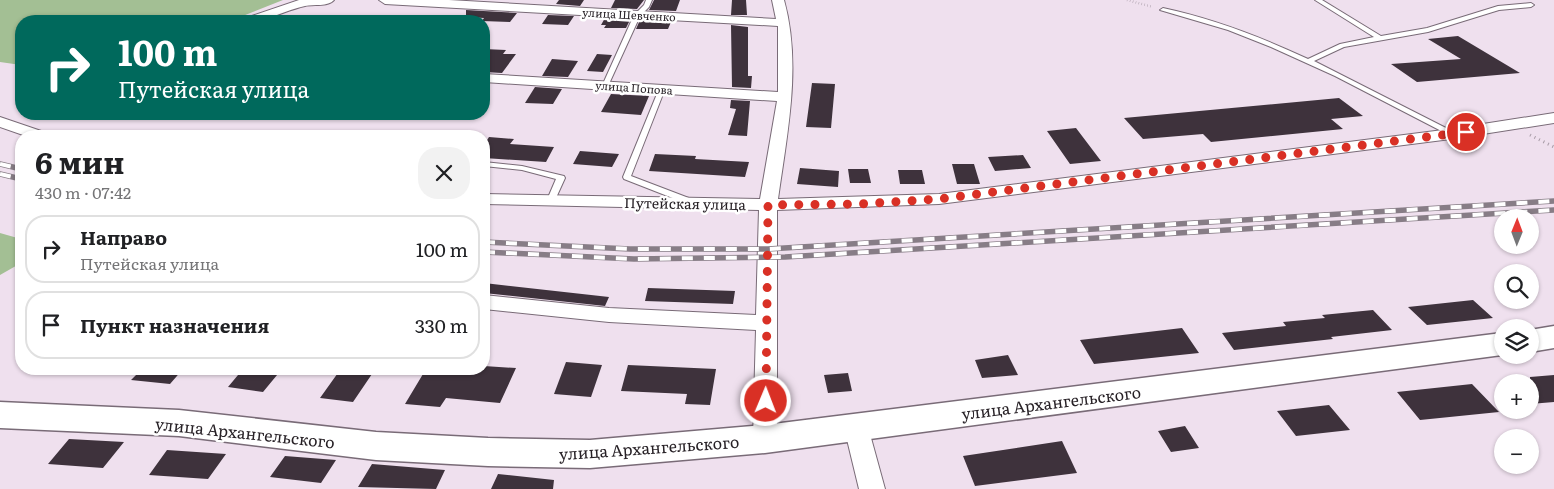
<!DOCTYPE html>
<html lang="ru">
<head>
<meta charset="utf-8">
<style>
  :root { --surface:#fff; --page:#f2f2f2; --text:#202124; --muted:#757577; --line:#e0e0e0 }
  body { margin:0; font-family:Literata,serif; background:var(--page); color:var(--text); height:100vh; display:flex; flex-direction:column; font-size:19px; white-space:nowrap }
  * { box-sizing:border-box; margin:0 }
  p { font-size:16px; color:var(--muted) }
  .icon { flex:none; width:28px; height:28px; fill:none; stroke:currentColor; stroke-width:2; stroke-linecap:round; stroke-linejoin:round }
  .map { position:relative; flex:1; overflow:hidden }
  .details { position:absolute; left:15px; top:130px; width:475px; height:245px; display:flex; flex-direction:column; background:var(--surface); border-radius:20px; box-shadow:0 1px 4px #0004 }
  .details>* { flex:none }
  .guide { position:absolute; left:15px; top:15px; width:475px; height:105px; border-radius:20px; box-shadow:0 1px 4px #0004; background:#00695c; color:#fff; overflow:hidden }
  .needle { width:32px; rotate:1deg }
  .controls { position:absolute; left:1494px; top:209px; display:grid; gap:10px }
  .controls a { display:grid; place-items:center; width:45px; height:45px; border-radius:50%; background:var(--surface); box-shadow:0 1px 4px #0004; font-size:25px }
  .pin { position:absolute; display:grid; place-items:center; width:42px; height:42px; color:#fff; margin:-21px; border:2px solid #fff; border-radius:50%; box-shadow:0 1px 5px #0007 }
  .me { position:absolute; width:55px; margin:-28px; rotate:1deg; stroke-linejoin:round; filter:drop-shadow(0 0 4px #0008) }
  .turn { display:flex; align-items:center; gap:18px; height:105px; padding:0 20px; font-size:22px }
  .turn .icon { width:65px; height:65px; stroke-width:2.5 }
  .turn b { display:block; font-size:35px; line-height:42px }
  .round { display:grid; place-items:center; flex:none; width:52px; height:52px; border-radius:20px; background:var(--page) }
  .summary { display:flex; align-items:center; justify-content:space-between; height:85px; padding:0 20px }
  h1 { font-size:30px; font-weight:700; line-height:38px }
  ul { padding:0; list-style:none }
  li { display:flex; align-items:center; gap:15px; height:68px; margin:0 10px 8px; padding:0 10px; border:2px solid var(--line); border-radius:20px }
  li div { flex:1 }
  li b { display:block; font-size:19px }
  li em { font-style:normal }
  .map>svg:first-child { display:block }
  .green { fill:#a3bf94 }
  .building { fill:#3e323c }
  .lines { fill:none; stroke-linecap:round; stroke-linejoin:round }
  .lane-casing { stroke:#796b77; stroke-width:2 }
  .street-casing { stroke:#796b77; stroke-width:2 }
  .secondary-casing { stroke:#796b77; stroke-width:3 }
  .path-far1 { stroke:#a79ba6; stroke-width:2.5; stroke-dasharray:0.5 2.5; stroke-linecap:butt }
  .path { stroke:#a79ba6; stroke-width:3; stroke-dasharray:1 4; stroke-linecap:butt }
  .lane { fill:#fff; fill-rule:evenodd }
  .street { fill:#fff; fill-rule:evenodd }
  .secondary { fill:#fff; fill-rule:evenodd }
  .rail-casing { stroke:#877d86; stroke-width:5.5 }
  .rail { stroke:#fff; stroke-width:4; stroke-dasharray:11; stroke-linecap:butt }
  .route { stroke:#d93025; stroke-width:9; stroke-dasharray:0 16.2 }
  .labels { text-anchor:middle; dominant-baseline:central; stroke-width:5; stroke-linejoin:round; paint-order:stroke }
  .far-street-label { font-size:11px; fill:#272126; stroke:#fff }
  .street-label { font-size:14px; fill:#272126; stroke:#fff }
  .near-street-label { font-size:16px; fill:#272126; stroke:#fff }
</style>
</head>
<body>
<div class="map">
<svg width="1554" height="489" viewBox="0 0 1554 489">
  <rect width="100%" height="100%" fill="#efe0ee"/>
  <!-- green -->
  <path class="green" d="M0,0H283L230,21H21V65L0,62Z
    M0,233L21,239V263L0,275Z"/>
  <!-- building -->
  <path class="building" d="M559,0H584L580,6L556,4Z
    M615,0H644L637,9L611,8Z
    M654,0H680L676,11L649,10Z
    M732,0H746L747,15H731Z
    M466,10L517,13L510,22L482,21L484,18L466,17Z
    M548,15L574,16L568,25L542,24Z
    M605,18L630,20L626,28H604L606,25H601Z
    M640,20L671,22L668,29H636Z
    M731,25L748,27V76H752L751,88L732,87Z
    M1458,36L1520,73L1417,82L1391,64L1461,59L1428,39Z
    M484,49L506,50L503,54H516L502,73L484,72Z
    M597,54L612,55L603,72L587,71Z
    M552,59L578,61L568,77L542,76Z
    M812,83L835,84L831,128L806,127Z
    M535,87L562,89L553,104L525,103Z
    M611,94L649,96L641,115L601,112Z
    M1339,98L1363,116L1331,119L1343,129L1211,142L1203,134L1143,139L1124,118Z
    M731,100L750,101L747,136L728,135L736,109L730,108Z
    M1076,128L1101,161L1070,164L1047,131Z
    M489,137L514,139L510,144L554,147L546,162L484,158V145Z
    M580,151L619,154L612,167L573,164Z
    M655,154L696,156L695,159L749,162L745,177L649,171Z
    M1023,155L1031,168L995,171L988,157Z
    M952,164H974L980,184H957Z
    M800,168L839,171L838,187L797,184Z
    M848,169H868L871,183H850Z
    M898,170H922L925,184H900Z
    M484,283L609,297L605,306L484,293Z
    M648,288L735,291L733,304L645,301Z
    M1473,300L1493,318L1427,325L1408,307Z
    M1373,310L1392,330L1331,337L1333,339L1234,350L1222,333L1286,326L1283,322L1325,318L1322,315Z
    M1182,328L1199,353L1094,364L1080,340Z
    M1008,355L1018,375L982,378L975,360Z
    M566,362L602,365L591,397L554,394Z
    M628,365L716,369L710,405L685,404L687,394L621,391Z
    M484,366L516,368L500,403L446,398L440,407L405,404L426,369H484Z
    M142,369H183L170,384L131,380Z
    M243,369H282L263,392L228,387Z
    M340,370L372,374L353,402L320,398Z
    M848,373L852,391L828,393L824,375Z
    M1554,375V402L1530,404V377Z
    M1472,384L1499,412L1420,420L1397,392Z
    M1329,405L1350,430L1296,436L1277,411Z
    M1185,426L1199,448L1171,452L1158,431Z
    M69,439L124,442L103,468L48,464Z
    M1062,441L1077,473L975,486L963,456Z
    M167,450L226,454L208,479L149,475Z
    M285,456L336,460L321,483L270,477Z
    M372,464L445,470L436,489L358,487Z
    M498,474L554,480L553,489H491Z"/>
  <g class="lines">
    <!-- lane casing -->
    <g class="lane-casing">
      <path id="lane" d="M646,0H652L649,7L640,16L608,86L607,87H603L602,86L634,15L644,5Z
        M1315,0H1322L1381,36L1427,28L1498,6L1531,3L1534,5L1531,7L1499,10L1428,32L1344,47L1314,61L1440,125L1454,132V136H1451L1335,76L1271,47L1228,30L1160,10L1163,8C1214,19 1261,37 1308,59L1340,44L1374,37Z
        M662,87L665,89L631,176L694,200L695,202L694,204H688L624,179L623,177L659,89Z
        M484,162L522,166L564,176L565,178L555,200L551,202L547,200L556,179L522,170L484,166Z"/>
    </g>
    <!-- street casing -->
    <g class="street-casing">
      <path id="street" d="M299,0H334C328,7 314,4 305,6C283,11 267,22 245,21L246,18Z
        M379,0H449L776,19L772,0H784C802,65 787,134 778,199L939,194L1451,129L1554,113V123L1451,139L939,204L777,210V439L773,446L765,449L757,446L753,439L756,330L609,322L484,309V295L609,308L756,315L759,210L484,204V194L760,199L777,101L484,82V74L778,92V26L385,4Z
        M0,117L47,133L49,136H26L0,127Z
        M856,417L864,420L868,427L885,489H859L844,427L848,420Z"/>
    </g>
    <!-- secondary casing -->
    <g class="secondary-casing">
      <path id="secondary" d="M1554,326V348L1530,352V330Z
        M1502,333V355L765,453L590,468L488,466L376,460L179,436L0,428V402L179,410L376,432L488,438L590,440L765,425Z"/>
    </g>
    <!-- path-far1 -->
    <path class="path-far1" d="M1127,0L1153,7"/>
    <!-- path -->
    <path class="path" d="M1530,135L1554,147"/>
    <!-- lane -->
    <use href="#lane" class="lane"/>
    <!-- street -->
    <use href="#street" class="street"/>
    <!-- secondary -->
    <use href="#secondary" class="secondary"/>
    <!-- rail casing -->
    <g class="rail-casing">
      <path id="rail" d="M0,164L21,169
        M0,174L21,179
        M484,242L630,249H768L1554,201
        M484,252L634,259L785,257L1554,210"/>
    </g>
    <!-- rail -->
    <use href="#rail" class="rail"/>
  </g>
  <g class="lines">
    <!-- route -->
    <path class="route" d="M766,401L768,205L860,204L939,199L1466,132"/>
  </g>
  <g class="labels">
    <!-- far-street labels -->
    <g class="far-street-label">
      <text transform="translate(629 14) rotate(3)">улица Шевченко</text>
      <text transform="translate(634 87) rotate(4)">улица Попова</text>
    </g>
    <!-- street labels -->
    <g class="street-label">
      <text transform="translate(685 203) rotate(1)">Путейская улица</text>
    </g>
    <!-- near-street labels -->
    <g class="near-street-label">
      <text transform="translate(1051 402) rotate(-7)">улица Архангельского</text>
      <text transform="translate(245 432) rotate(6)">улица Архангельского</text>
      <text transform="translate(649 447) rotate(-4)">улица Архангельского</text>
    </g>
  </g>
</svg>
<div class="controls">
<a><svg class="needle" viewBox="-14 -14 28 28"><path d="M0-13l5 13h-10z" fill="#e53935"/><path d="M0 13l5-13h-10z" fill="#757577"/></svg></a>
<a><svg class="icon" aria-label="search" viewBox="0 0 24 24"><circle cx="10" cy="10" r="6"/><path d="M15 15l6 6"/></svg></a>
<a><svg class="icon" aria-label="layers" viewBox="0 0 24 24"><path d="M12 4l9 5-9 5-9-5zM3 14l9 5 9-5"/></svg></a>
<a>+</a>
<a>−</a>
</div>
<div class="pin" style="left:1466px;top:132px;background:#d93025"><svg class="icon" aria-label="arrive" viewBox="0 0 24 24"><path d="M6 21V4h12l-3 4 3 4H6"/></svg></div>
<svg class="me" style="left:766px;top:401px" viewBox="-20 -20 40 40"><circle r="17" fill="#d93025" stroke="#fff" stroke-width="3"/><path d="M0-11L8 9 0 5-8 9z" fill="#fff"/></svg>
<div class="guide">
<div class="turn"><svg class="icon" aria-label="right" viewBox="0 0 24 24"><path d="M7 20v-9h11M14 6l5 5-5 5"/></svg><div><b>100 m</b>Путейская улица</div></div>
</div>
<section class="details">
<div class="summary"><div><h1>6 мин</h1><p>430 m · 07:42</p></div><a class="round"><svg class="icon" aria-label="close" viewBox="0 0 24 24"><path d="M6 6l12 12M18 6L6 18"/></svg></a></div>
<ul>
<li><svg class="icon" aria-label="right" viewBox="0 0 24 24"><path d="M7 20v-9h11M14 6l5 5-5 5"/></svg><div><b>Направо</b><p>Путейская улица</p></div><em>100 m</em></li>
<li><svg class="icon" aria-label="arrive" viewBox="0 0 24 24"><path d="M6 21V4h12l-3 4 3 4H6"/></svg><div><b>Пункт назначения</b></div><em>330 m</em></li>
</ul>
</section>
</div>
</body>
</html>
